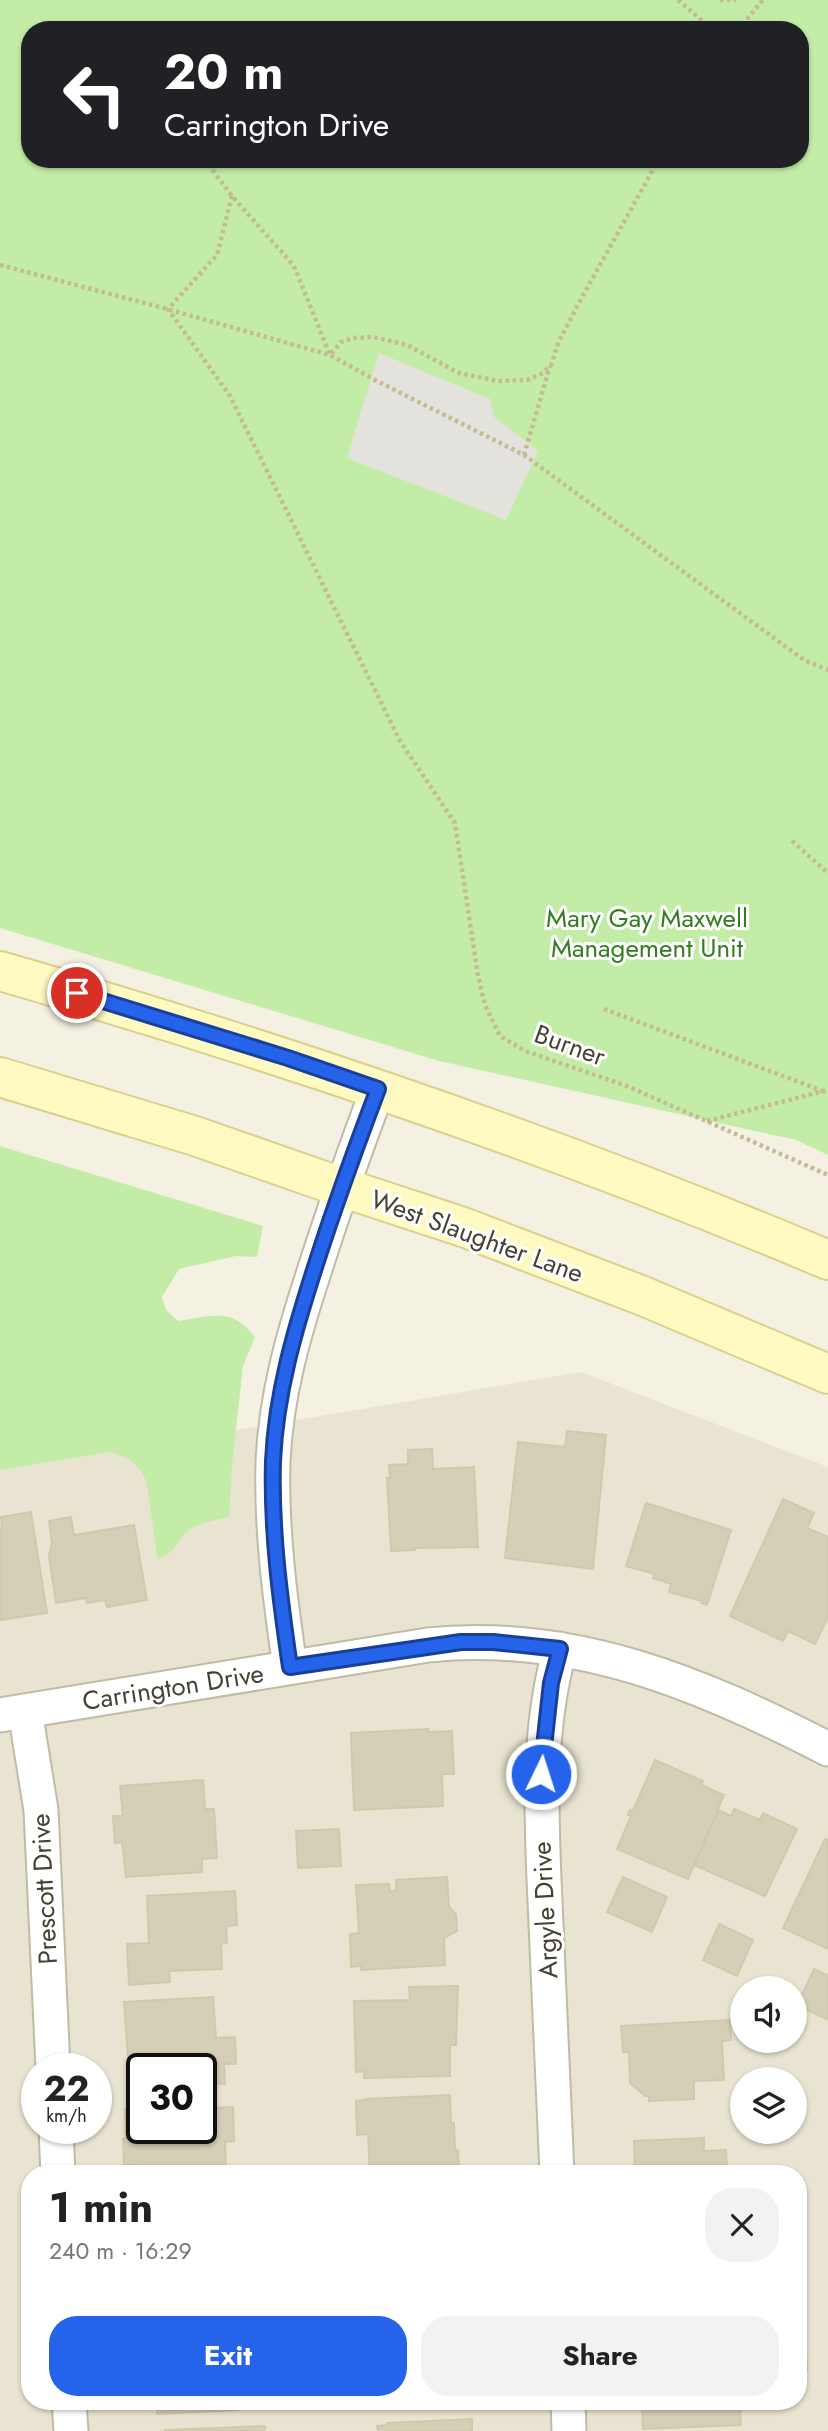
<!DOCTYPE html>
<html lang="en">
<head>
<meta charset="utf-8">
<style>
  :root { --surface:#fff; --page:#f2f2f2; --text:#222; --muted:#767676; --accent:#2563eb }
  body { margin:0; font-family:Jost,sans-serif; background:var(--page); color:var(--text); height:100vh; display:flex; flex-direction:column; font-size:26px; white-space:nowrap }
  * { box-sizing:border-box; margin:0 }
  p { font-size:23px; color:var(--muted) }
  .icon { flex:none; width:38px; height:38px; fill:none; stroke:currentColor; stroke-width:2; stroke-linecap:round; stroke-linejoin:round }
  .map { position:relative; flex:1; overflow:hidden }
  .panel { position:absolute; left:21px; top:2165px; width:786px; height:245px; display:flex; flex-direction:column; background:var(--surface); border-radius:28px; box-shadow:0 2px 5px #0004 }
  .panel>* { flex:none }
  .hud { position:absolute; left:21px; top:21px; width:788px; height:147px; border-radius:28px; box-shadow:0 2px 5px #0004; background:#202124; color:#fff; overflow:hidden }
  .fabs { position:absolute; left:730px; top:1976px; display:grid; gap:14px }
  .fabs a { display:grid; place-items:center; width:77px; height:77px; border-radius:50%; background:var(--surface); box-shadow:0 2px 5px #0004; font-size:35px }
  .speed { position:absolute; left:21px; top:2053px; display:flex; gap:14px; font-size:35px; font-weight:700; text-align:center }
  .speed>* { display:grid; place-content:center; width:91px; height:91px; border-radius:50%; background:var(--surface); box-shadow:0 2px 5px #0004; line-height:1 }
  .speed small { font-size:18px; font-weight:400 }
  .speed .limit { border:4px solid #111; border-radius:10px; background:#fff; color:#111 }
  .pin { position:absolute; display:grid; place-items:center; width:60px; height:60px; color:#fff; margin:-30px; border:4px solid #fff; border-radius:50%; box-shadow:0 2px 7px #0007 }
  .me { position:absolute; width:77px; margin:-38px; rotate:4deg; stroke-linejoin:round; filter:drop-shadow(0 0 5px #0008) }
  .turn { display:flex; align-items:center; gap:24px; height:147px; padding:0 28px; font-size:32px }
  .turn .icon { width:91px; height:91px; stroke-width:2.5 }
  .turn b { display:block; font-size:49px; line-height:60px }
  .round { display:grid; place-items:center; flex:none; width:74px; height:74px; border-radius:28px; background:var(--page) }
  .summary { display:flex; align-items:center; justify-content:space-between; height:119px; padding:0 28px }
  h1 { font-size:42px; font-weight:700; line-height:52px }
  .action { display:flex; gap:14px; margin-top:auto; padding:14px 28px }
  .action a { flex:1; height:80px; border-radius:28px; background:var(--accent); color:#fff; font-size:28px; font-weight:700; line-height:80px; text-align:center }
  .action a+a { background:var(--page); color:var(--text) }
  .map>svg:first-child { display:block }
  .residential { fill:#e8e4d1; fill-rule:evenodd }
  .green { fill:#c3eda7; fill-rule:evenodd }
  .parking { fill:#e4e2dc }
  .building { fill:#d6cfb7; stroke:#d2c9aa; stroke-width:2 }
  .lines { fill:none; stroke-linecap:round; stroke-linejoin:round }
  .minor-casing { stroke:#c0bba5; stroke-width:37 }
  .secondary-casing { stroke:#d9d18d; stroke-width:42 }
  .path { stroke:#c4ba94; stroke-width:4.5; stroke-dasharray:3.5 3.5; stroke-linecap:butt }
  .minor { stroke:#fff; stroke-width:33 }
  .secondary { stroke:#fff9c2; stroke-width:38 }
  .route-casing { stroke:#184099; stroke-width:18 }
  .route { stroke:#2563eb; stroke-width:12 }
  .labels { text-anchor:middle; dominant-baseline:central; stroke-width:6; stroke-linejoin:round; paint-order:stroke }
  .park-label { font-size:26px; fill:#357e20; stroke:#fff }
  .street-label { font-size:26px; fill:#464233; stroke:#fff }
</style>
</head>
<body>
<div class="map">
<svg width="828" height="2431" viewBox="0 0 828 2431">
  <rect width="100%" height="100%" fill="#f4f1e3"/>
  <!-- residential -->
  <path class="residential" d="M581,1372L828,1467V2431H0V1470ZM742,1988H794V2040H742ZM37,2068H96V2128H37ZM142,2068H201V2128H142ZM742,2079H794V2132H742ZM30,2174H798V2401H30Z"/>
  <!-- green -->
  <path class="green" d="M0,0H828V1155L796,1140L439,1061L0,928ZM30,30H800V159H30Z
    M0,1146L263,1226L257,1257L236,1256L179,1269L162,1297L166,1310L178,1321C212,1316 231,1306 255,1337L243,1366L232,1466L229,1517C216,1520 197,1523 187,1532C175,1542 177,1552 158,1559L146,1481C139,1463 127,1457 110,1452L0,1470Z"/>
  <!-- parking -->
  <path class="parking" d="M379,353L490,399L494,417L538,451L506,520L347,458Z"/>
  <!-- building -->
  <path class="building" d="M567,1431L606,1435L593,1569L505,1558L518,1442L565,1447Z
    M432,1449L433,1469L474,1467L478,1547L415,1548V1550L391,1551L387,1478H390L389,1465L408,1464V1450Z
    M783,1499L814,1513L807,1528L828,1537V1617L815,1644L788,1631L783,1641L730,1616Z
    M646,1503L731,1530L707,1605L701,1603L702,1601L669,1592L671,1584L653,1578L655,1574L626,1566Z
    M31,1512L47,1613L0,1620V1528H2L1,1517Z
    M71,1517L74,1535L134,1525L147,1600L107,1607L105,1600L87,1603L86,1598L56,1603L49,1556L52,1543L49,1521Z
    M428,1729L427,1732L452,1731L454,1774H442L443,1806L354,1810L351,1733Z
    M655,1760L703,1781L701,1785L724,1795L688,1879L617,1849L631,1816L628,1815L630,1810L633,1811Z
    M203,1780L205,1809H214L217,1858L202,1859V1872L126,1877L122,1842L115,1843L113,1816H123L120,1786Z
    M734,1809L760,1820L763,1813L797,1829L765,1896L694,1865L719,1810L731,1816Z
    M339,1829L341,1866L298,1868L296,1831Z
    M825,1839L828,1840V1949L783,1928Z
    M447,1877L449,1907L456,1914L457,1931L444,1938L445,1965L361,1970V1966L351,1967L350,1934L359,1933L356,1885L389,1884L390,1891H396V1880Z
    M623,1877L667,1897L652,1932L607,1912Z
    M235,1891L237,1925L226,1926L227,1943L221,1944L222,1969L169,1971L170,1982L129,1985L127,1944L149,1943L147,1896Z
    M719,1924L753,1940L737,1976L703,1960Z
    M814,1969L828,1976V2020L797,2005Z
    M458,1986L456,2045H450V2076L364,2078V2071L356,2072L354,2001L410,2000L409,1987Z
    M213,1997L216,2038L235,2037L236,2064H224L225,2084H201V2068H142V2088H130L124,2002Z
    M730,2020L731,2040L722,2041L724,2080L694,2081V2099L649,2101V2096H645L630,2083L629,2052H623L621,2026Z
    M450,2095L451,2123H454L455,2151L458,2150L459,2174H370L368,2134L357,2135L356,2101L365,2100V2099Z
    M211,2105V2108L233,2107L234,2141L225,2142L226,2174H137V2165H124L123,2139H126L125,2109H142V2128H201V2106Z
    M704,2138V2151L726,2150L727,2173L635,2174L634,2141Z
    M798,2332H805L807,2370L798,2371Z
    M157,2401H237L238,2410L157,2414Z
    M368,2401H439L368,2404Z
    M642,2401H740L741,2425L643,2429Z
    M472,2419V2431H378L377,2426L387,2425V2423Z
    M265,2426V2431L164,2430Z"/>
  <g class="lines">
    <!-- minor casing -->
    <g class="minor-casing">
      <path id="minor" d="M290,1667C280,1598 271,1531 273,1461C276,1396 293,1336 313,1275C333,1212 355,1150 378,1089
        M25,1711L41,1810L53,2068
        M0,1715L428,1645C574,1630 702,1684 828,1749
        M56,2128L58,2174
        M557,2174C554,2090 550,2007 546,1924C542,1831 535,1739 560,1649
        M69,2401L71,2431
        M568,2401L569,2431"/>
    </g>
    <!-- secondary casing -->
    <g class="secondary-casing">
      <path id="secondary" d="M0,971C281,1052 558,1146 828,1260
        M0,1077L195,1136L341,1187L463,1227L643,1296L828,1374"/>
    </g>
    <!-- path -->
    <path class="path" d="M678,0L713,30
      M720,0H736
      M738,30L763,0
      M204,159L232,196L294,266L330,355L341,342L354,338L373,337L407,345L459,373L498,381L527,380L541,374L551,365L559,341L581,299L659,159
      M232,196L217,255L168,309L230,396L400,741L455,823L478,976L485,1005L500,1036L525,1051L627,1086L828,1175
      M0,265L160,307L330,355L375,380L524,455L804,660L828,670
      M524,455L550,366
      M792,841L828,873
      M604,1009L823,1091
      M707,1121L828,1090"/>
    <!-- minor -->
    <use href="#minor" class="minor"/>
    <!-- secondary -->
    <use href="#secondary" class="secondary"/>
  </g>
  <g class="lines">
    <!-- route casing -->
    <g class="route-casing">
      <path id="route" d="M77,993L288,1058L378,1089C356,1147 335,1205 316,1264C295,1329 276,1393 273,1461C271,1531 280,1598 290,1667L461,1642H493L560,1649L551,1683L541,1774"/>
    </g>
    <!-- route -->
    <use href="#route" class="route"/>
  </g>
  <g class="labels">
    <!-- park labels -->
    <g class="park-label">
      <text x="647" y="918">Mary Gay Maxwell<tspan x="647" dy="30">Management Unit</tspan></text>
    </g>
    <!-- street labels -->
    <g class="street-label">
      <text transform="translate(570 1045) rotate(20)">Burner</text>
      <text transform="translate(477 1236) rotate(20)">West Slaughter Lane</text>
      <text transform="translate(173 1687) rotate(-9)">Carrington Drive</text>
      <text transform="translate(44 1889) rotate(-93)">Prescott Drive</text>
      <text transform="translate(545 1910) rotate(-93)">Argyle Drive</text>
    </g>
  </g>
</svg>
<div class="fabs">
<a><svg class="icon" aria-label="sound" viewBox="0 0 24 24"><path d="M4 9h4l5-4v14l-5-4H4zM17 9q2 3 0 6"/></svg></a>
<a><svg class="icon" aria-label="layers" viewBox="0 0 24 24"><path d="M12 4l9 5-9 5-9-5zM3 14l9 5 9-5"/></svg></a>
</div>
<div class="speed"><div>22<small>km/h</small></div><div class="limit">30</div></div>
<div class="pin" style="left:77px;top:993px;background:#d93025"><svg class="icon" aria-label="arrive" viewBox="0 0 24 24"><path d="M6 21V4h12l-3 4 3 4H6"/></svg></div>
<svg class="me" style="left:541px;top:1774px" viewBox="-20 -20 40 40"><circle r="17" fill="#2563eb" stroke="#fff" stroke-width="3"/><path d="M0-11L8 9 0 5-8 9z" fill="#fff"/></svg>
<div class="hud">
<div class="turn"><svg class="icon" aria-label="left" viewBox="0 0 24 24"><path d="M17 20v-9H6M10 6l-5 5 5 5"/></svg><div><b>20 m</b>Carrington Drive</div></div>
</div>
<section class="panel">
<div class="summary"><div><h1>1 min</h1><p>240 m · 16:29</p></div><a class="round"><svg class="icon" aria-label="close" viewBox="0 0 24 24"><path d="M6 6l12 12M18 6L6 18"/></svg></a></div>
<div class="action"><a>Exit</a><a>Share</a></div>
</section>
</div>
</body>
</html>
